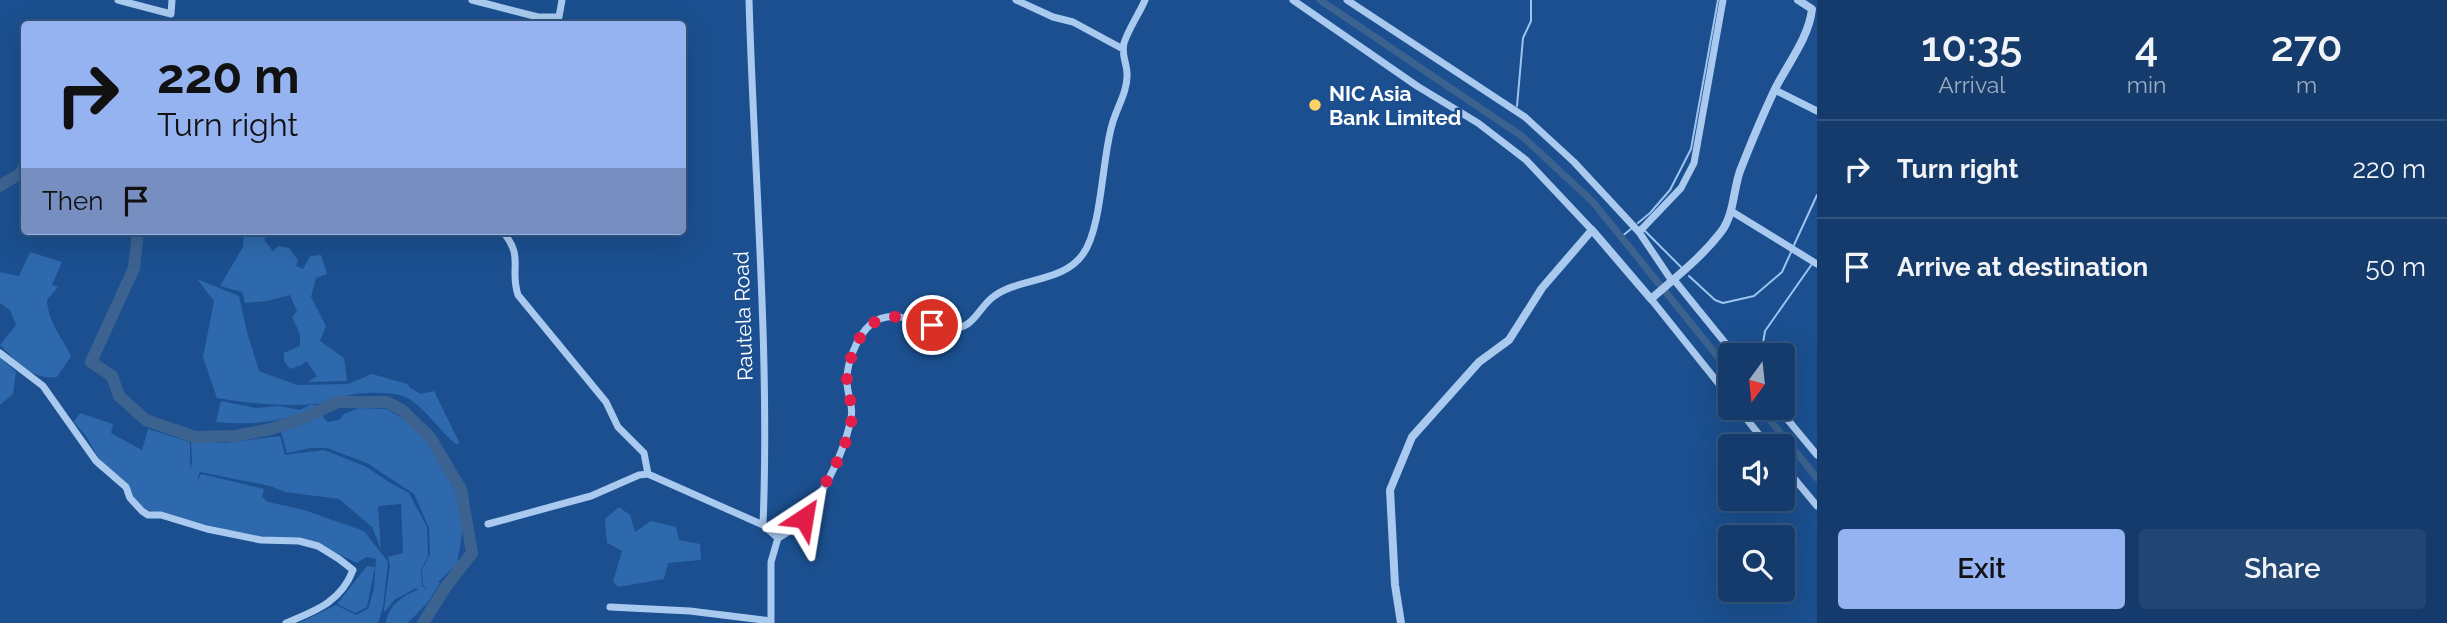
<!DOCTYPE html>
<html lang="en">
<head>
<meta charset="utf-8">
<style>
  :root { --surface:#143b6b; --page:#214673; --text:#f1f3f6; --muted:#9dadc1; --line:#33557e; --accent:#95b2f1 }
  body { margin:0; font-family:Raleway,sans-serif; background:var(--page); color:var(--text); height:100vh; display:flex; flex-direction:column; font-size:26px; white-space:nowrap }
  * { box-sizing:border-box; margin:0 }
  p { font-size:23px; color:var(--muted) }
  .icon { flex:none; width:38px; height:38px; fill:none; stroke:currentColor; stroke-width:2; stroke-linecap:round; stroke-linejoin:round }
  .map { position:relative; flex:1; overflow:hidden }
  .side { display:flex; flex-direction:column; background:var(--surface); width:630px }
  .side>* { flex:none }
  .top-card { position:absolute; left:21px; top:21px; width:665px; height:214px; border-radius:7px; box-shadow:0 7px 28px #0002,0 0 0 2px var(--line); background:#95b2f1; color:#111; overflow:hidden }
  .needle { width:46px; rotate:195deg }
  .buttons { position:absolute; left:1718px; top:343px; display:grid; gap:14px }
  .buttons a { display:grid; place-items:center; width:77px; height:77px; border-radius:7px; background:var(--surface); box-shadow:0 7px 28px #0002,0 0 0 2px var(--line); font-size:35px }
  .pin { position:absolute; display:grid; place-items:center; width:60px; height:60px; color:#fff; margin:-30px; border:4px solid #fff; border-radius:50%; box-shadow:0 2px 7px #0007 }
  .me { position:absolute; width:77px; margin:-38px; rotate:33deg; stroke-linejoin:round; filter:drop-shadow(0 0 5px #0008) }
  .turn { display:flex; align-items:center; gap:24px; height:147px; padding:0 21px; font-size:32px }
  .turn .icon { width:91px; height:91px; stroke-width:2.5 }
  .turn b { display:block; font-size:49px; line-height:60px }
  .then { display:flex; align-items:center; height:66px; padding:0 21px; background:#0003; gap:14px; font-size:26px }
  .eta { display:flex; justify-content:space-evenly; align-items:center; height:119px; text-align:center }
  .eta b { font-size:42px; font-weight:600; line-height:49px }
  .cta { display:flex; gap:14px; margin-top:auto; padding:14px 21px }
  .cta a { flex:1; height:80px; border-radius:7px; background:var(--accent); color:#111; font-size:28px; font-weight:600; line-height:80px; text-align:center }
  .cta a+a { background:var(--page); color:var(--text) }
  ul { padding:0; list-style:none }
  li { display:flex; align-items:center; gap:21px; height:98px; padding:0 21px; border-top:2px solid var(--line) }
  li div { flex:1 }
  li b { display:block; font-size:26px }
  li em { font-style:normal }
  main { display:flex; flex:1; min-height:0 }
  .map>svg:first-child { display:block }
  .green { fill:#2e69ad }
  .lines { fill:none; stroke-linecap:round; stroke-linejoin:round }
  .stream { stroke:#9cc4f0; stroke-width:2 }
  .canal { stroke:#3c6290; stroke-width:7 }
  .river { stroke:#3c6290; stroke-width:12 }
  .minor { stroke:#a9c9ee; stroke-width:7 }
  .tertiary { stroke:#a9c9ee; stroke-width:8 }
  .route { stroke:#e11d48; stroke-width:12; stroke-dasharray:0 21.6 }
  .poi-dot { fill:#ffd166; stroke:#1b4f8f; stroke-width:2.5 }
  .labels { text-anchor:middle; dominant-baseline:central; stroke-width:5; stroke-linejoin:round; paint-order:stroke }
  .poi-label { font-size:21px; font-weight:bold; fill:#fff; stroke:#1b4f8f; text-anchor:start }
  .street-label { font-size:21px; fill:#fff; stroke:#1b4f8f }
</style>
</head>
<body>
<main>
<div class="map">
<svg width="1817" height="623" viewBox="0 0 1817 623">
  <rect width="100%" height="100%" fill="#1b4f8f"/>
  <!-- green -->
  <path class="green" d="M244,231H269L264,240L273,251L278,246L289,248L298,260L296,266L303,269L310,256L321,255L327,274L316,278L311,297L326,326L320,341L344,358L347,381L308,382L317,376L306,361L302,365L290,369L284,361V353L300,346V334L292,317L297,311L290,295L267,301L245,303L242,292L220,286L243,247Z
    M30,252L62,262L52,285L58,287L47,300C48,322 62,337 71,356L57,377C30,380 18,362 0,345L16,325L10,310L0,303V272L19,276Z
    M197,279L239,296L247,332L259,371L297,385L348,384L372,374L408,384L410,388L421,394L434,391L459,442L457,445C440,432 420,400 400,395C385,392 361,392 346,396C341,397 336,401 331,402C295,408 252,404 217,398L203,357L214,301Z
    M0,357L16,372L13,394L0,405Z
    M221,401L256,408L279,406L300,410L310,405H324C285,421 257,426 216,422Z
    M359,408L386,409L406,420L426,441L457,494L463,529L457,564L438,582L440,583L428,602L408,623H386C387,607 404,594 418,590L416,588L394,600L385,612L384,610L390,565L388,557L403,553L401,504L379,506L378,509L381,549L372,527L339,499L285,492L270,486L200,472L196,484L201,474L264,489L262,497L268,502L304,510L364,531L388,562L383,607L378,623H299L336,605L356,615L368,609L374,589L376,559L366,557L357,563L309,540L264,537L231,531L148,510L136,502L127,483L101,462L86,436L74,422L80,413L113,424L111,433L142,450L148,429L190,442V469L192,463L191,441L225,443L280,436L285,455L324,450L365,466L389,482L409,493L427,527L428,556L421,570L422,586L427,589L423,585L422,570L430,554L429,528L414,494L367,463L327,448H310L287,453L281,432L322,415L327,422L339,420L344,414Z
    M619,507L630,515L635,532L651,521L676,527L679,540L700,544L701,560L668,563L664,579L618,587L613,581L622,551L607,543L605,519Z
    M367,566L375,567L367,607L355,613L337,604Z"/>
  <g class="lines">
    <!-- stream -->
    <path class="stream" d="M1517,106L1523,38L1531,21V0
      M1638,223L1650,213L1670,190L1691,149L1718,0
      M1645,231L1681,267
      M1621,237L1631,229
      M1794,245L1817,195
      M1689,276L1715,300L1723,303L1754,296L1782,272L1792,250
      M1761,355L1765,331L1812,264"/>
    <!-- canal -->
    <path class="canal" d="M1320,0L1523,137L1593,202L1731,373
      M1760,408L1817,478"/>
    <!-- river -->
    <path class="river" d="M0,186L21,173L24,167
      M138,231L134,268L91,362L112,376L119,396L146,420L195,437L235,436L271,429L306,417L338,402H387L402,410L430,437L461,489L472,553L445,588L423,623"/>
    <!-- minor -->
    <path class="minor" d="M118,0L171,14L172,0
      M472,0L538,17H559L562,0
      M749,0C754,174 770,350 763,525
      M1016,0L1053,17L1073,22L1123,49
      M1293,0L1417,86L1478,123L1526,160L1592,230
      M1347,0L1525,117L1574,162L1639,232L1672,281
      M1775,90L1817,111
      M1731,211L1817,264
      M502,231C525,257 509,268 518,295L606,402L618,427L644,453L648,474
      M1639,232L1681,188L1694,163L1723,0
      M1675,281L1735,355
      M1651,299L1731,399
      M0,353L43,386L96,461L126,487L130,498L142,511L148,515H161L207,529L261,540L299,541L318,546L339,559L353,570C341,602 315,611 286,623
      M1738,408L1768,446
      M1778,408L1817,455
      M1783,465L1817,506
      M488,524L591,496L639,475L648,474L763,525L778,538
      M778,538C813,521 844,455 851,418C854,406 847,394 847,382C846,364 857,336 871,324C893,306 923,326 948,328C975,330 976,310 993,297C1019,277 1063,283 1083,254C1102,228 1102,158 1112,125C1116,109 1128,91 1127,74C1127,63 1121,55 1124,43C1129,28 1139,14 1145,0
      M610,607L690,611L771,621
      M771,623V562L778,538"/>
    <!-- tertiary -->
    <path class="tertiary" d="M1401,623L1395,585L1390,490L1412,437L1479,362L1509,340L1542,288L1592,230L1651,299C1676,277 1700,259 1721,232C1734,215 1733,191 1740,171C1751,143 1763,114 1776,87C1789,62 1809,37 1812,9L1798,0"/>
  </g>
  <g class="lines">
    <!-- route -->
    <path class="route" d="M804,518C821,491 849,449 852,416C853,403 846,391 847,378C849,354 863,319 890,317C903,315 919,322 932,325"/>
  </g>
  <!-- markers -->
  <circle class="poi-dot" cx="1315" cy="105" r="7"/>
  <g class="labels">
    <!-- poi labels -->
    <g class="poi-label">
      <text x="1329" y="93">NIC Asia<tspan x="1329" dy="24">Bank Limited</tspan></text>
    </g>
    <!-- street labels -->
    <g class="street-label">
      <text transform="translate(743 316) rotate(-92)">Rautela Road</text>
    </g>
  </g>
</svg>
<div class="buttons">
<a><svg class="needle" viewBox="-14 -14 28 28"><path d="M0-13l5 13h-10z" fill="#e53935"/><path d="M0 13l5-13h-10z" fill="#9dadc1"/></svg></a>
<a><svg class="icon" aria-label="sound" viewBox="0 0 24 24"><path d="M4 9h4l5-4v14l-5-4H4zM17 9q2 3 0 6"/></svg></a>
<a><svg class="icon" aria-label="search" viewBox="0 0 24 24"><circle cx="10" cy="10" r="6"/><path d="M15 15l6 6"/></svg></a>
</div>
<div class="pin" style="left:932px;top:325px;background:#d93025"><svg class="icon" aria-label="arrive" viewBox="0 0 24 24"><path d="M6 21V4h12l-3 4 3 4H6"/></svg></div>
<svg class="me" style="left:804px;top:518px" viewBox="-20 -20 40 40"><path d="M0-17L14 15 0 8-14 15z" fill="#e11d48" stroke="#fff" stroke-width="4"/></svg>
<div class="top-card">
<div class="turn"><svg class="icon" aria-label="right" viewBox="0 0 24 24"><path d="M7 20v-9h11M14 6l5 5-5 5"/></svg><div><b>220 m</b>Turn right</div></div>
<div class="then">Then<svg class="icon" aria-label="arrive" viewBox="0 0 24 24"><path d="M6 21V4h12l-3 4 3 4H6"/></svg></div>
</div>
</div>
<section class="side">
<div class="eta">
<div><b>10:35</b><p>Arrival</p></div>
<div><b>4</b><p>min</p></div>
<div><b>270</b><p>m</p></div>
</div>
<ul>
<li><svg class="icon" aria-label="right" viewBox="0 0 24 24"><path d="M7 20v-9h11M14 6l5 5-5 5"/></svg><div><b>Turn right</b></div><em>220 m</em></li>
<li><svg class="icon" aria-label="arrive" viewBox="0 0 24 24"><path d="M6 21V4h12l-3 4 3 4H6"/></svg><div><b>Arrive at destination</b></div><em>50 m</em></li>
</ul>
<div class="cta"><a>Exit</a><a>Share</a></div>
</section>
</main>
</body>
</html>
